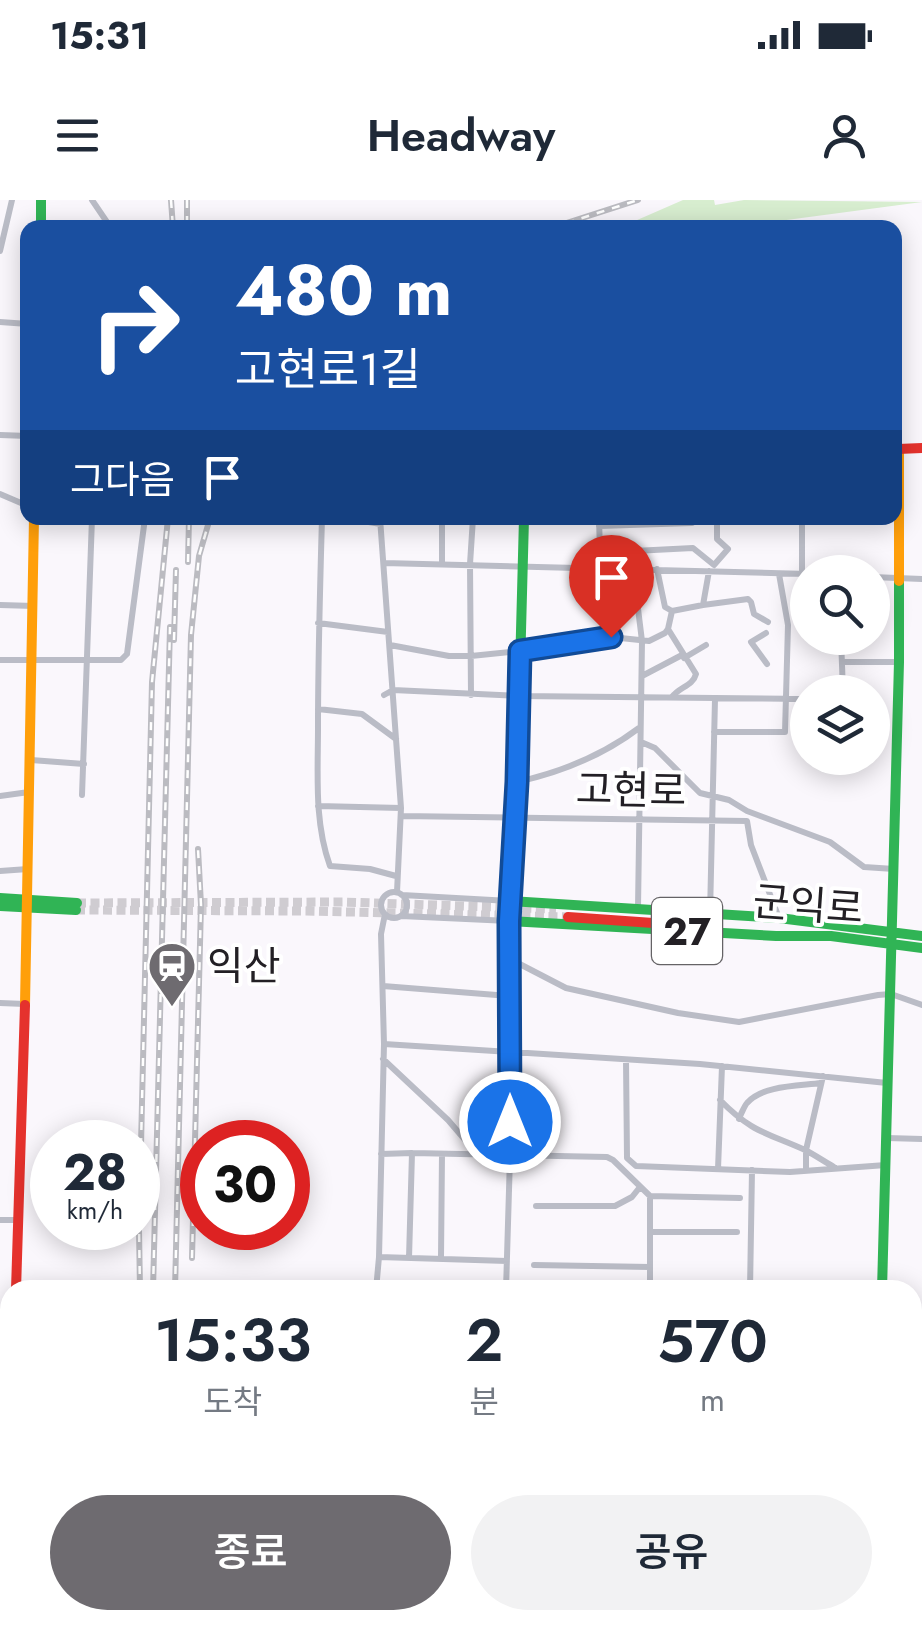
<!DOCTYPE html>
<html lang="ko">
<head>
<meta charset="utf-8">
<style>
  :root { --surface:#fff; --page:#f2f2f3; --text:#1f2937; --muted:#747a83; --accent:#6e6b70 }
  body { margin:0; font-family:Jost,"Noto Sans KR",sans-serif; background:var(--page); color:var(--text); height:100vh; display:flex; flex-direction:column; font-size:38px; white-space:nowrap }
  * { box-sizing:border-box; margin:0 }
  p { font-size:32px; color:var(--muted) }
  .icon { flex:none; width:55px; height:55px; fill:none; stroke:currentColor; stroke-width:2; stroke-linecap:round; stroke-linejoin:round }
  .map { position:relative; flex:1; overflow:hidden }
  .side { position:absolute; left:0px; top:1080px; width:922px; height:350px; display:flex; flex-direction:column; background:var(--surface); border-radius:30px 30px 0 0; box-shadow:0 5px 25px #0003 }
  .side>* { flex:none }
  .guide { position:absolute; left:20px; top:20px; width:882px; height:305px; border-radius:20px; box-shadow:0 5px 25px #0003; background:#1a4fa0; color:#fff; overflow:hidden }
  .buttons { position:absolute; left:790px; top:355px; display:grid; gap:20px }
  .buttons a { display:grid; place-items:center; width:100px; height:100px; border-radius:50%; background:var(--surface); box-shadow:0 5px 25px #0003; font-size:50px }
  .speed { position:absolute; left:30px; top:920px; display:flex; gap:20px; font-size:50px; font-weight:700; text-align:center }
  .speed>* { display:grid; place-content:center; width:130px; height:130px; border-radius:50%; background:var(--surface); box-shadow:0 5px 25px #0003; line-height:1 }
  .speed small { font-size:25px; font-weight:400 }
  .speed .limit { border:15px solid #d22; background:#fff; color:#111 }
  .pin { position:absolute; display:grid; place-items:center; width:85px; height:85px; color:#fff; margin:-102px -42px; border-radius:50% 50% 50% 0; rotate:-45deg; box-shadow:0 0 10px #0007 }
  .pin .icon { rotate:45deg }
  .me { position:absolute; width:110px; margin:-55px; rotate:0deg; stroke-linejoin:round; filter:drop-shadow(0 0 8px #0008) }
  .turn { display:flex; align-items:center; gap:35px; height:210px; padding:0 50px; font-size:45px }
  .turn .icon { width:130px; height:130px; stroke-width:2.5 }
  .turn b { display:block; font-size:70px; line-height:85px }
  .then { display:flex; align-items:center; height:95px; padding:0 50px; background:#0003; gap:20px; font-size:38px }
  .eta { display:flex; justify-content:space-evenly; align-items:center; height:170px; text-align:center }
  .eta b { font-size:60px; font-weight:600; line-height:70px }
  .action { display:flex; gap:20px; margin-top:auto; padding:20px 50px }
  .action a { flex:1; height:115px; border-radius:60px; background:var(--accent); color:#fff; font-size:40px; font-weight:600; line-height:115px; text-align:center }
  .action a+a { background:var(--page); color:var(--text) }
  .status { display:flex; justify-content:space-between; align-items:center; height:70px; padding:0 50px; background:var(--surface); direction:ltr }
  .status svg { height:28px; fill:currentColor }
  header { display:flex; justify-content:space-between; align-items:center; height:130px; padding:0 50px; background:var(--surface); font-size:45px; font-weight:600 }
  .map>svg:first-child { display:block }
  .green { fill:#d8eed0 }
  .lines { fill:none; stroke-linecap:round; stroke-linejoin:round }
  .secondary-tunnel { stroke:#cfccd1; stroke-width:9; stroke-dasharray:9 4.5; stroke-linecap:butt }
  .street { stroke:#babcc6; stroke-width:6 }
  .fast { stroke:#30b455; stroke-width:10 }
  .slow { stroke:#ff9f0a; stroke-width:10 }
  .jam { stroke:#e5322d; stroke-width:10 }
  .rail-casing { stroke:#bbbbc1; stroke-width:6 }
  .rail { stroke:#fff; stroke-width:2.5; stroke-dasharray:8; stroke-linecap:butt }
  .route-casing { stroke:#114b97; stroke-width:25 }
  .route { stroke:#1a73e8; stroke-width:18 }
  .labels { text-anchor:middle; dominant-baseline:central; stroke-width:8; stroke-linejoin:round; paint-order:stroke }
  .shield { fill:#fff; stroke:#656366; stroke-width:2.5 }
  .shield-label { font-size:38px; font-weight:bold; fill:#232025 }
  .street-label { font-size:40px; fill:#232025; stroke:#fff }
  .poi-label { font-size:40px; fill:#232025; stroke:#fff; text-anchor:start }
</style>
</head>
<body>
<div class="status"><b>15:31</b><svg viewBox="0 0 49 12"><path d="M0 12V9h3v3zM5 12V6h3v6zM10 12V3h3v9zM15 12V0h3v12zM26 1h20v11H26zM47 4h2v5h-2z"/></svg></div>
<header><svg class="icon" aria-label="menu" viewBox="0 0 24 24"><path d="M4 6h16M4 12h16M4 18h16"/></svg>Headway<svg class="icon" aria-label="person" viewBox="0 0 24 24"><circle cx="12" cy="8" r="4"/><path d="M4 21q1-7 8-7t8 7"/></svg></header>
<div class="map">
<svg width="922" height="1430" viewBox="0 0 922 1430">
  <rect width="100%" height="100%" fill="#faf7fc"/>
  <!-- green -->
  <path class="green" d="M683,0H714L715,5L744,0L922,2L734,27H614L628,24Z
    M532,887L544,888L545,890L542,913L529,910L530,888Z
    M913,1356H922V1430H897V1420H912Z"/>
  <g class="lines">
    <!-- secondary-tunnel -->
    <path class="secondary-tunnel" d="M77,703L343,702L556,709
      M76,710L306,711L568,717"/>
    <!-- street -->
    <path class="street" d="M92,0L111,28
      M0,51L12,0
      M0,122L28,124
      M0,235L28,236
      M0,294L28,306
      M322,318C320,388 318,457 318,527C318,574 314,622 330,666L370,669L396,676
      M344,318L381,324
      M380,318L401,608L397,692
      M599,318L600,353L633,351
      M778,318H792
      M599,326L692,323V318
      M384,363L808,374
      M442,363V318
      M657,369L665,407L672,411
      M802,374V318
      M872,377L922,379
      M0,405L34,406
      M703,405L748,399L751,402L754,414L768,422
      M318,423L388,432
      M668,429L696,474C693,486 679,487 672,497
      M668,429L672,411L703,405L709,371
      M766,433L751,442L767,464
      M841,438L843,492
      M390,445L449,456H471L520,451L611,437L649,441L665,433L668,429
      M684,458L706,445
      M0,460H121L127,454L145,318
      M843,462H899
      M642,476L682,455
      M384,495L393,490L519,496L808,499
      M471,495L470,364L473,318
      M318,509L362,514L396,539
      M714,532H785L788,425L779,374
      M641,542L655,548L700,593L729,600L747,611L830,642L864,667L894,669
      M31,560L84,564
      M517,582C562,572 602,556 639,528
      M82,595L92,318
      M0,596L29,592
      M318,606L401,608
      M401,616L747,621L751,645L779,718
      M0,671L28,669
      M381 705a13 13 0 1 1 26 0a13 13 0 1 1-26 0Z
      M402,695L510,701
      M638,708L642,441L633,368L634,351L693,348L714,365L728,349L717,339V318
      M710,714L715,499
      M401,716L509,721L510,957L506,1090
      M510,759L566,788L678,813L739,822L878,795L891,794L922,805
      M383,786L509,796
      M0,803L25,804
      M384,844L700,864L887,883
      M383,859L448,920L478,955
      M626,860L627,958L636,966L790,972L886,965
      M720,900C751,932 767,933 805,950C815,955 825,962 834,967
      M739,919C740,916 745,905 747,903C763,885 799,886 821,883
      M887,938L922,939
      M381,954L412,953L607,957L613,960L650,996L740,998
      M718,969L722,866
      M806,971V950L823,876
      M536,1006H615L632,997L640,987
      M0,1020H19
      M650,1032H737
      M379,1057L507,1061
      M441,1057L442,954
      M409,1058L412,953
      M534,1065L650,1067
      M376,1090L379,1057L384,844L381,734L385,714
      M534,1090H594
      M650,1090V996
      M750,1090L752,970
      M912,1140H922
      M0,1226H10
      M912,1344H922
      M468,1420L474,1430
      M630,1420V1430
      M375,1429L393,1430
      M87,1430L89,1420
      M507,1430V1420"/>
    <!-- fast -->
    <path class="fast" d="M41,0V28
      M524,318L517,582L509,721L776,736H831L922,748
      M0,698L77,703
      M510,701L779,718L922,736
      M0,706L76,710
      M882,1090L899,462V381
      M5,1430L10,1245"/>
    <!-- slow -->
    <path class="slow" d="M899,249V381
      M25,805L34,318
      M879,1420V1430"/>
    <!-- jam -->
    <path class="jam" d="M898,249L922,248
      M568,717L710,727
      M16,1090L25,805"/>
    <!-- rail casing -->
    <g class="rail-casing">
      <path id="rail" d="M171,0L173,28
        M187,0V28
        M551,28L638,0
        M188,362L189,318
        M174,440L176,370
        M192,1058L201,705L198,649
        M140,1090L139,1029L152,482L168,318
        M153,1090L170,427
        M175,1090L191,435L199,356L210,318
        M154,1430V1420"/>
    </g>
    <!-- rail -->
    <use href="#rail" class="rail"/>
  </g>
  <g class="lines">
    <!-- route casing -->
    <g class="route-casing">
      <path id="route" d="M510,922L509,721L517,582L520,451L611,437"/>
    </g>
    <!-- route -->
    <use href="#route" class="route"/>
  </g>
  <!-- icons -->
  <defs>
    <g id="station-pin" transform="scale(2.5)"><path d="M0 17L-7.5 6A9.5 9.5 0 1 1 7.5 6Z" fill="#6e6b70" stroke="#fff"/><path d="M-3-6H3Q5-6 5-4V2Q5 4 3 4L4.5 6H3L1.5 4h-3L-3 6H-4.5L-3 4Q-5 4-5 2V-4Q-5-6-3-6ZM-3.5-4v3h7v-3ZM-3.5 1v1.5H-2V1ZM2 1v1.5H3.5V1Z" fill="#fff"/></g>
  </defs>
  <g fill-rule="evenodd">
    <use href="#station-pin" x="172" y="766"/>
  </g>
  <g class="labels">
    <!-- shield labels -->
    <rect class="shield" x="652" y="698" width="70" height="66" rx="8"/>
    <g class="shield-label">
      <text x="687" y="731">27</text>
    </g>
    <!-- street labels -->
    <g class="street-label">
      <text transform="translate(631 590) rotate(1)">고현로</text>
      <text transform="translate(808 705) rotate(4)">군익로</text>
    </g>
    <!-- poi labels -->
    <g class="poi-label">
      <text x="207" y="766">익산</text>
    </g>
  </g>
</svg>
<div class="buttons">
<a><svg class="icon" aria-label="search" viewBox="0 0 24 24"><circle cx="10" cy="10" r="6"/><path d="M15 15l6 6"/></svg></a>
<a><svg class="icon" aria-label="layers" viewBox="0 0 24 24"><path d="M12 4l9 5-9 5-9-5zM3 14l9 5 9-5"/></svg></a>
</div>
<div class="speed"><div>28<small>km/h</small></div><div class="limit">30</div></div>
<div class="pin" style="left:611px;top:437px;background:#d93025"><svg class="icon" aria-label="arrive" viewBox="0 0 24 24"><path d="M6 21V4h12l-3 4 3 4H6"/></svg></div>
<svg class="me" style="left:510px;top:922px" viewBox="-20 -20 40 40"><circle r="17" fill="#1a73e8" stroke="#fff" stroke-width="3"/><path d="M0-11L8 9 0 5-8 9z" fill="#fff"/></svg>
<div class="guide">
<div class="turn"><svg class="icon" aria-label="right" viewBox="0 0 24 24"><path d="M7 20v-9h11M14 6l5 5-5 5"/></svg><div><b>480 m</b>고현로1길</div></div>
<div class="then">그다음<svg class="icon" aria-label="arrive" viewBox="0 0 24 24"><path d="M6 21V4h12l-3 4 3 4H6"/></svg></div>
</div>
<section class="side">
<div class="eta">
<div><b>15:33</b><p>도착</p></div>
<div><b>2</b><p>분</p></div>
<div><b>570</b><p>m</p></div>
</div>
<div class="action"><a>종료</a><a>공유</a></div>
</section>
</div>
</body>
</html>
